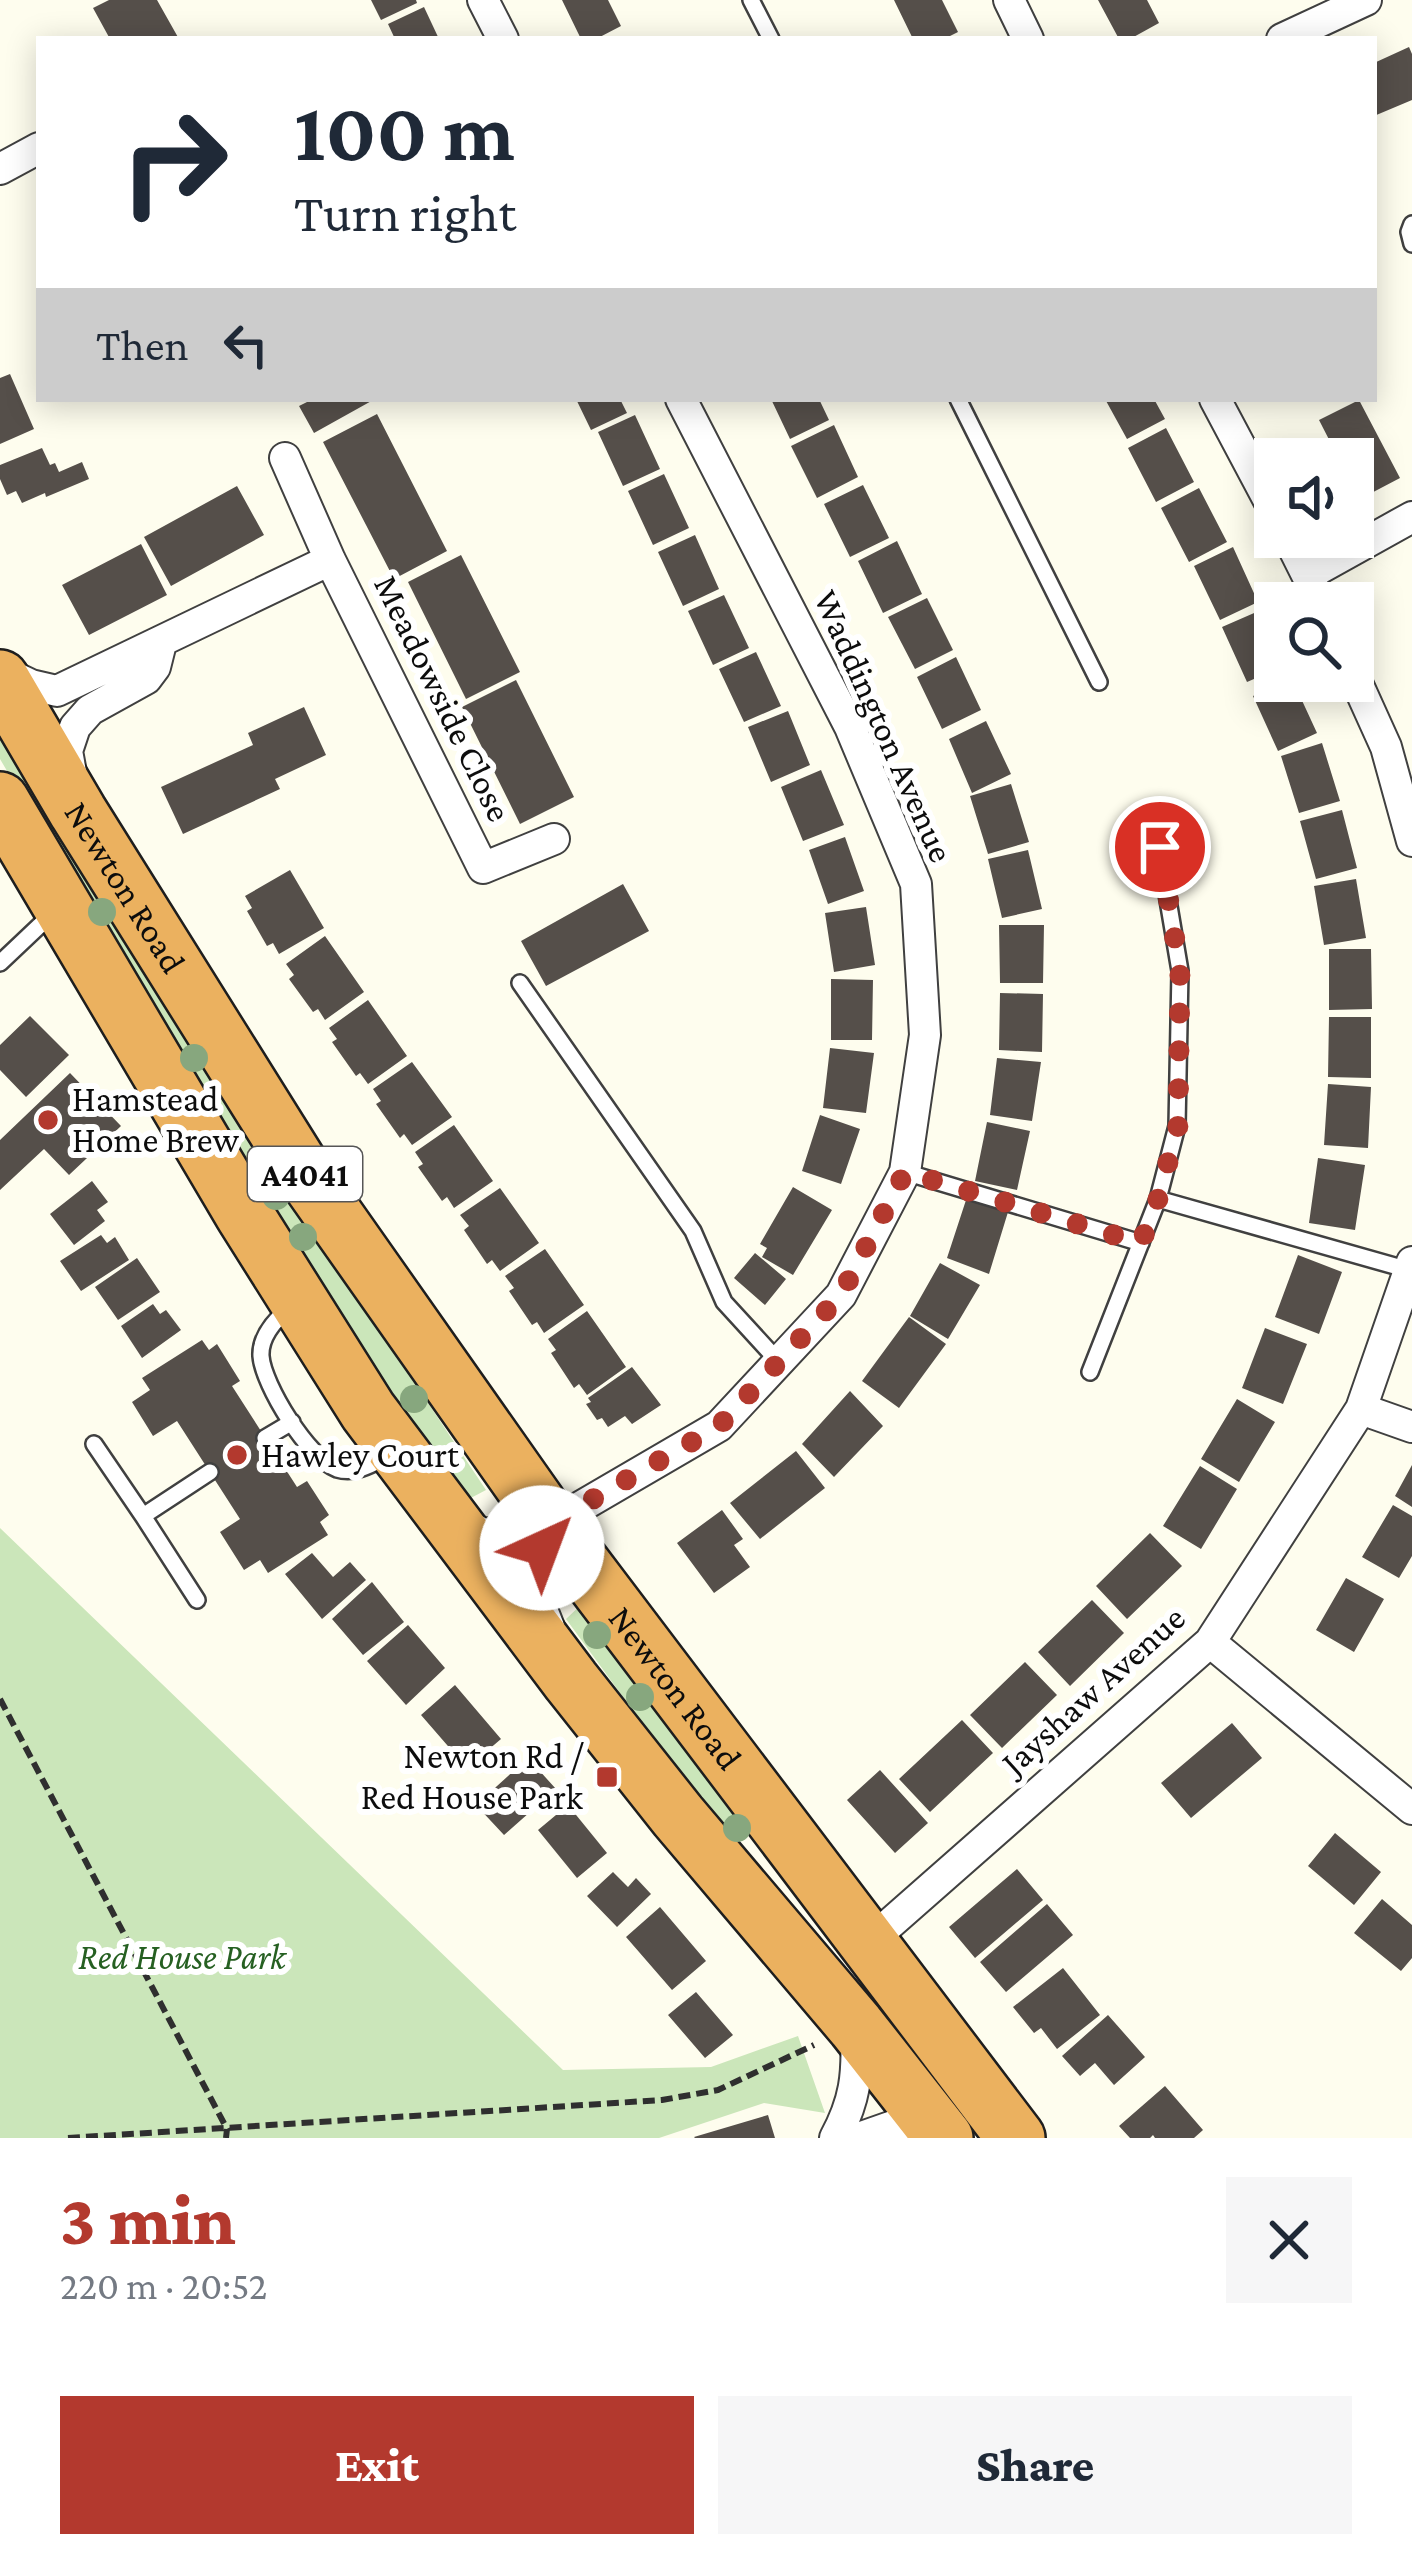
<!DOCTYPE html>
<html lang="en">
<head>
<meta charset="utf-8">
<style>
  :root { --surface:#fff; --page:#f6f6f7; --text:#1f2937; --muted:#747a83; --accent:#b3392e }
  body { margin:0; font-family:"Crimson Pro",serif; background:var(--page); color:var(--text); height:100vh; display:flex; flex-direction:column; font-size:45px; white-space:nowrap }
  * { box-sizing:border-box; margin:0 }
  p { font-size:39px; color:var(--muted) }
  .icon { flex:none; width:66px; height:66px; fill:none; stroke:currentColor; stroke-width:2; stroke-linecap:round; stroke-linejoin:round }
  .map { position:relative; height:2138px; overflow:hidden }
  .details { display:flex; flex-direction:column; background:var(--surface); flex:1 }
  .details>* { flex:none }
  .banner { position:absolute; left:36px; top:36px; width:1341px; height:366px; border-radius:0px; box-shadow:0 6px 30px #0003; background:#fff; color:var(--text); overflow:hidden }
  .controls { position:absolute; left:1254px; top:438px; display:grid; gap:24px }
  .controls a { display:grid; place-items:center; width:120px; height:120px; border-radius:0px; background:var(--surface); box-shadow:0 6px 30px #0003; font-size:60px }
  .pin { position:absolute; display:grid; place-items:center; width:102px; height:102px; color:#fff; margin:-51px; border:6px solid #fff; border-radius:50%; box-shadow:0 3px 12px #0007 }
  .me { position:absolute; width:132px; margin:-66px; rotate:43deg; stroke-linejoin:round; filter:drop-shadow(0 0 9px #0008) }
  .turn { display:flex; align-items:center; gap:42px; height:252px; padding:0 60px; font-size:54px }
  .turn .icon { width:156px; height:156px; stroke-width:2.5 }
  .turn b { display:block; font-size:84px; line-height:102px }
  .then { display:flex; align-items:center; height:114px; padding:0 60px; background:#0003; gap:24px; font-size:45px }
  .round { display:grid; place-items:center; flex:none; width:126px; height:126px; border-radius:0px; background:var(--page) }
  .head { display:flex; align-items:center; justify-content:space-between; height:204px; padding:0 60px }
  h1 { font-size:72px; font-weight:800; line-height:90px; color:var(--accent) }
  .button { display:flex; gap:24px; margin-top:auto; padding:24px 60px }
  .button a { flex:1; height:138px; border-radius:0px; background:var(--accent); color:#fff; font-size:48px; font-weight:800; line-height:138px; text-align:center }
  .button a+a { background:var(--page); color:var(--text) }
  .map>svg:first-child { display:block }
  .green { fill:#cbe6ba }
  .building { fill:#554f4a }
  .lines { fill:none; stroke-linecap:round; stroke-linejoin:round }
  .lane-casing { stroke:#404040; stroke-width:20 }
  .street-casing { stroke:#404040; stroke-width:34 }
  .highway-casing { stroke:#1e1e1e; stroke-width:62 }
  .path { stroke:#2f2f2f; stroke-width:6; stroke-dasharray:12 6; stroke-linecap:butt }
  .lane { stroke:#fff; stroke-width:15 }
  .street { stroke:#fff; stroke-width:30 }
  .highway { stroke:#ebb15f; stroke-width:57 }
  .tree { fill:#87a77e }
  .route { stroke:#b3392e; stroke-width:21; stroke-dasharray:0 37.8 }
  .poi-dot { fill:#b3392e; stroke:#fff; stroke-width:4.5 }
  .labels { text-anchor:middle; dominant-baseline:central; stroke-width:12; stroke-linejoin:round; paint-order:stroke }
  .shield { fill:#fff; stroke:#565656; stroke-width:3 }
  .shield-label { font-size:33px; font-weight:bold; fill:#0d0d0d }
  .street-label { font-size:36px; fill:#0d0d0d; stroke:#fff }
  .poi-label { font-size:36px; fill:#0d0d0d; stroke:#fff; text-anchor:start }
  .park-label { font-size:36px; font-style:italic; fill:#266022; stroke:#fff }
</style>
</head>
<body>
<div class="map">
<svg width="1412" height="2138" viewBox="0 0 1412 2138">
  <rect width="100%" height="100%" fill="#fefdee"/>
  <!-- green -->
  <path class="green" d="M0,716C158,977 316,1237 486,1490L467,1500L379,1392L198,1095L0,759Z
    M0,1528L563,2070L711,2067L798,2036L825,2113L764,2103L659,2138H0Z
    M586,1600L754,1828L732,1846L566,1619Z"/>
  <!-- building -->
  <path class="building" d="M109,0H157L179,39H110L93,8Z
    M371,0H416L417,3L381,20Z
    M562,0H608L621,26L596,39H581Z
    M894,0H942L958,32L944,39H913Z
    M1098,0H1147L1159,23L1130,39H1119Z
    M424,7L439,39H395L388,24Z
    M1409,47L1412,54V100L1374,116V63Z
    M10,374L34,429L0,444V378Z
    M313,399H375L314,433L299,406Z
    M576,399H620L627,413L591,430Z
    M771,399H819L829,420L790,439Z
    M1105,399H1154L1165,419L1127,439Z
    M1359,400L1400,478L1360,499L1353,486V459H1339L1319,420Z
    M377,414L447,551L394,579L323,442Z
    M635,415L660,469L623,486L598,432Z
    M834,425L858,477L817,498L791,446Z
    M1166,428L1194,482L1156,502L1128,448Z
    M42,448L50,465L55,463L59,472L82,462L89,479L46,497L45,493L22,503L16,491L7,495L0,479V465Z
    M664,474L689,528L653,545L628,491Z
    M863,485L889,538L850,557L824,504Z
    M237,486L264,535L171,586L144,537Z
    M1199,488L1227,542L1189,562L1161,508Z
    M695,535L719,589L683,606L658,552Z
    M897,541L922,594L883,613L858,561Z
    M141,544L167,595L89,635L62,585Z
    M1233,547L1258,602L1220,620L1194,566Z
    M461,555L520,672L466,699L408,582Z
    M724,595L749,648L713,665L688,611Z
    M927,598L953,650L915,669L888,617Z
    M1261,610L1275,640V670L1247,682L1222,627Z
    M756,652L781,706L744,722L719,669Z
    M956,657L981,710L942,729L917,677Z
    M516,680L574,797L520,824L462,707Z
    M1285,681H1293L1317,733L1278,751L1253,696Z
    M304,707L326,755L275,779L280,789L183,834L161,787L253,745L248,733Z
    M788,711L810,765L771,782L748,727Z
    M986,721L1011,774L972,793L949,739Z
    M1322,743L1340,801L1299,813L1281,756Z
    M821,770L844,825L803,841L781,787Z
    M1011,784L1029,842L988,854L970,796Z
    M1342,810L1357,868L1316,879L1300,821Z
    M845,837L864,891L828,904L809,850Z
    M1028,850L1042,909L1002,918L988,859Z
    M290,870L324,928L279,954L273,943L267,946L247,911L252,908L245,896Z
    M1356,879L1366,938L1324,945L1314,886Z
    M623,884L649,931L546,986L521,941Z
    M866,907L875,965L834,972L825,913Z
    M999,925H1044L1043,983H1000Z
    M325,936L364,992L325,1020L318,1009L313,1012L289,979L294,975L286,964Z
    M1329,949H1371L1372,1009L1329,1010Z
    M831,979L873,980L872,1040H831Z
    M1000,993L1043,994L1042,1052L999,1050Z
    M368,1000L407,1056L368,1084L360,1073L356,1076L332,1042L337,1039L329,1028Z
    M30,1016L69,1055L26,1097L0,1070V1045Z
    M1329,1017H1371V1078L1328,1077Z
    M830,1048L874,1053L866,1113L823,1108Z
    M997,1058L1041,1062L1032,1121L990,1115Z
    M412,1062L452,1117L412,1145L404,1134L400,1138L376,1104L381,1101L373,1089Z
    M70,1073L121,1126L69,1175L44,1149L0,1190V1140Z
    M1328,1084L1371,1087L1368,1148L1324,1145Z
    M820,1115L860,1129L841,1184L802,1171Z
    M987,1122L1030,1131L1017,1190L975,1181Z
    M454,1125L493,1181L454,1208L447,1197L442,1201L418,1167L423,1164L415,1152Z
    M1318,1158L1365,1165L1355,1230L1309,1223Z
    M92,1181L108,1202L97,1210L105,1221L74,1245L50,1214Z
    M793,1187L832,1210L793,1275L762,1257L767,1248L760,1244Z
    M500,1188L539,1243L500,1271L492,1260L487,1264L464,1230L469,1226L460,1215Z
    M967,1197L1008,1212L989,1274L947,1258Z
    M101,1235L107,1243L115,1237L129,1260L81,1291L60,1261Z
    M545,1249L584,1305L544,1333L537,1322L532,1325L509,1291L514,1288L505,1276Z
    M755,1253L786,1279L765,1305L734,1278Z
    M1298,1255L1342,1272L1319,1334L1275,1317Z
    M137,1258L160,1292L118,1320L95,1287Z
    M940,1263L980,1285L948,1339L910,1316Z
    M153,1304L160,1314L166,1310L181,1330L142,1358L121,1326Z
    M587,1311L626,1367L587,1395L579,1384L574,1388L551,1353L556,1350L548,1339Z
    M909,1317L946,1344L899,1408L862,1381Z
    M1265,1328L1307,1344L1283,1404L1242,1388Z
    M202,1340L209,1350L217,1344L240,1381L232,1386L297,1487L307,1481L329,1515L320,1522L328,1535L268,1573L260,1560L244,1570L220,1532L240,1519L177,1421L153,1436L132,1402L150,1390L142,1378Z
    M632,1367L661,1405L632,1424L625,1416L608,1427L602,1418L597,1420L586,1404L591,1402L588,1398Z
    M850,1391L883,1426L834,1477L802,1444Z
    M1237,1399L1275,1422L1239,1482L1201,1459Z
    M796,1451L825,1488L760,1539L730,1503Z
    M1412,1465V1507L1395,1496Z
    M1200,1466L1237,1489L1201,1549L1163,1526Z
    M1393,1505L1412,1516V1556L1399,1578L1362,1557Z
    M722,1510L743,1539L734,1545L750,1567L714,1593L677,1543Z
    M1150,1533L1182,1566L1127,1619L1096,1586Z
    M312,1553L333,1577L350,1562L366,1580L322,1619L285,1574Z
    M1346,1578L1384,1599L1354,1652L1316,1630Z
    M372,1582L404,1622L363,1655L332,1619Z
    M1092,1600L1124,1633L1070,1686L1038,1652Z
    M408,1625L445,1668L406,1705L367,1661Z
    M1025,1662L1057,1695L1002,1748L970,1715Z
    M455,1685L501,1739L467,1768L421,1715Z
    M962,1720L993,1753L930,1812L899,1779Z
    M1232,1723L1262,1758L1191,1818L1161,1783Z
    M528,1758L556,1789L504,1835L476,1805Z
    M880,1770L928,1823L895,1853L847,1800Z
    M568,1805L607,1853L577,1878L538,1830Z
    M1335,1833L1381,1872L1354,1905L1308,1866Z
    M1017,1869L1043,1900L975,1958L949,1927Z
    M613,1872L628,1887L636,1878L651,1894L617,1927L587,1896Z
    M1382,1899L1412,1925V1958L1401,1971L1354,1933Z
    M1047,1904L1073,1935L1006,1992L980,1962Z
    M660,1907L706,1961L672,1990L626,1937Z
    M1063,1968L1100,2015L1057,2049L1041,2028L1034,2033L1013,2007Z
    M696,1992L733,2035L705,2058L668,2015Z
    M1108,2015L1145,2057L1114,2085L1095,2063L1080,2076L1062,2056Z
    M1165,2086L1203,2130L1194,2138H1155L1153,2135L1150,2138H1130L1119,2126Z
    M768,2115L775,2138H695L694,2137Z"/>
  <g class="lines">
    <!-- lane casing -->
    <g class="lane-casing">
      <path id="lane" d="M751,0L771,39
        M1412,224L1409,232L1412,244
        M958,399L1099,682
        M0,963L55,911
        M520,983L693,1231L724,1302L779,1362
        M905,1172L1141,1243
        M1158,1199L1409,1270
        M288,1309C274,1321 260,1337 261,1356C263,1385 309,1459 337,1469C356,1475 374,1463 390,1455
        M1090,1372L1158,1199L1177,1126L1180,971L1159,847
        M265,1438L292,1422
        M94,1444L143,1516
        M197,1600L143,1516L210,1472"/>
    </g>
    <!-- street casing -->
    <g class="street-casing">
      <path id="street" d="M483,0L503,39
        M1009,0L1028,39
        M1282,39L1366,0
        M0,169L39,148
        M1215,399L1275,512
        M285,458L330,560L483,868L554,839
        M1288,537L1321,603
        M1308,575L1412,517
        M4,672L31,685L57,691L330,560
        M1353,674L1386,747L1412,841
        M72,778L67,751L75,727L90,710L146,679L155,667L161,643
        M1361,1409L1412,1427
        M462,1522L483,1534L551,1524L719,1426L841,1295L905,1172L925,1035L916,884L850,727L681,399
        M549,1627L541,1607L534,1571L551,1524
        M1210,1642L1412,1809
        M868,1943L1210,1642L1361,1409L1412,1262
        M835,2138C855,2101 858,2075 856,2034
        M859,2138L896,2125L936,2128"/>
    </g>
    <!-- highway casing -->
    <g class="highway-casing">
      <g id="highway">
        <path id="s1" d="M0,679L78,812L302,1170L551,1524L1016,2138"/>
        <path d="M0,801L244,1214L368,1411L571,1681L678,1816L856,2026L944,2138"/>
      </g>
    </g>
    <!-- path -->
    <path class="path" d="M0,1699L227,2129L226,2138
      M68,2138L662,2100L718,2090L814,2045"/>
    <!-- lane -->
    <use href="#lane" class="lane"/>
    <!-- street -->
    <use href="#street" class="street"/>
    <!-- highway -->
    <use href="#highway" class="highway"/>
  </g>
  <!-- trees -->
  <g class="tree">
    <circle cx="102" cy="912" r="14"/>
    <circle cx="194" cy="1058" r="14"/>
    <circle cx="276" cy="1196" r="14"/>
    <circle cx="303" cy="1237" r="14"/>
    <circle cx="414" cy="1399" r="14"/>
    <circle cx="597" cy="1635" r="14"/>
    <circle cx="640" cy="1697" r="14"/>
    <circle cx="737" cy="1828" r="14"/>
  </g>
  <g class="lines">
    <!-- route -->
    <path class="route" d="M542,1548L550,1524L719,1426L841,1295L905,1172L1141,1243L1158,1199L1178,1126L1180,971L1160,847"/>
  </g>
  <!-- markers -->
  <g class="poi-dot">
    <circle cx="48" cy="1120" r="12"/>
    <circle cx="237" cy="1455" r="12"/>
    <rect x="595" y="1765" width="24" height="24" rx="6"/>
  </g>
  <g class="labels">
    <!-- shield labels -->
    <rect class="shield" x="248" y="1147" width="114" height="54" rx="9"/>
    <g class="shield-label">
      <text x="305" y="1174">A4041</text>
    </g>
    <!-- street labels -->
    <g class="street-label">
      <text transform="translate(443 698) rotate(64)">Meadowside Close</text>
      <text transform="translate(884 726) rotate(66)">Waddington Avenue</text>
      <text stroke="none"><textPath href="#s1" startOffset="243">Newton Road</textPath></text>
      <text stroke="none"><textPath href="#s1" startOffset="1215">Newton Road</textPath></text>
      <text transform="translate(1093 1690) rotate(-42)">Jayshaw Avenue</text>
    </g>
    <!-- poi labels -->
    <g class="poi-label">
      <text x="72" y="1099">Hamstead<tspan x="72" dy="41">Home Brew</tspan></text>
      <text x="261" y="1455">Hawley Court</text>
      <text x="583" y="1756" text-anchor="end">Newton Rd /<tspan x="583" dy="41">Red House Park</tspan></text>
    </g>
    <!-- park labels -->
    <g class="park-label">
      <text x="182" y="1957">Red House Park</text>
    </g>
  </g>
</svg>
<div class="controls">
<a><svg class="icon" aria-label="sound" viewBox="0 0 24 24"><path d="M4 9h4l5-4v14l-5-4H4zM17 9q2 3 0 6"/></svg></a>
<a><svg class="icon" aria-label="search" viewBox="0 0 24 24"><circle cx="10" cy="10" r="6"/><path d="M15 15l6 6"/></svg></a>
</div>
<div class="pin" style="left:1160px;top:847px;background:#d93025"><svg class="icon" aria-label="arrive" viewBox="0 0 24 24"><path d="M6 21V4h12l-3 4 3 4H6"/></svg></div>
<svg class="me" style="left:542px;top:1548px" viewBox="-20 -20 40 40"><circle r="19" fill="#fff"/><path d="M0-13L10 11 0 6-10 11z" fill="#b3392e"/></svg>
<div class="banner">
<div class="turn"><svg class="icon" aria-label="right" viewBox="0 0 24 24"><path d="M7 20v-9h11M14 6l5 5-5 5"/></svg><div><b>100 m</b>Turn right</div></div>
<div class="then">Then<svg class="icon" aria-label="left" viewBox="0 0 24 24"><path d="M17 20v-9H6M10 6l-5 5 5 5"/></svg></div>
</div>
</div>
<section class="details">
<div class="head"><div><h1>3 min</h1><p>220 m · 20:52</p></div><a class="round"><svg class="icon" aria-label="close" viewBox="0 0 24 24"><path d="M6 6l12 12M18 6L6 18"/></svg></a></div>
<div class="button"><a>Exit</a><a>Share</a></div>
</section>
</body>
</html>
